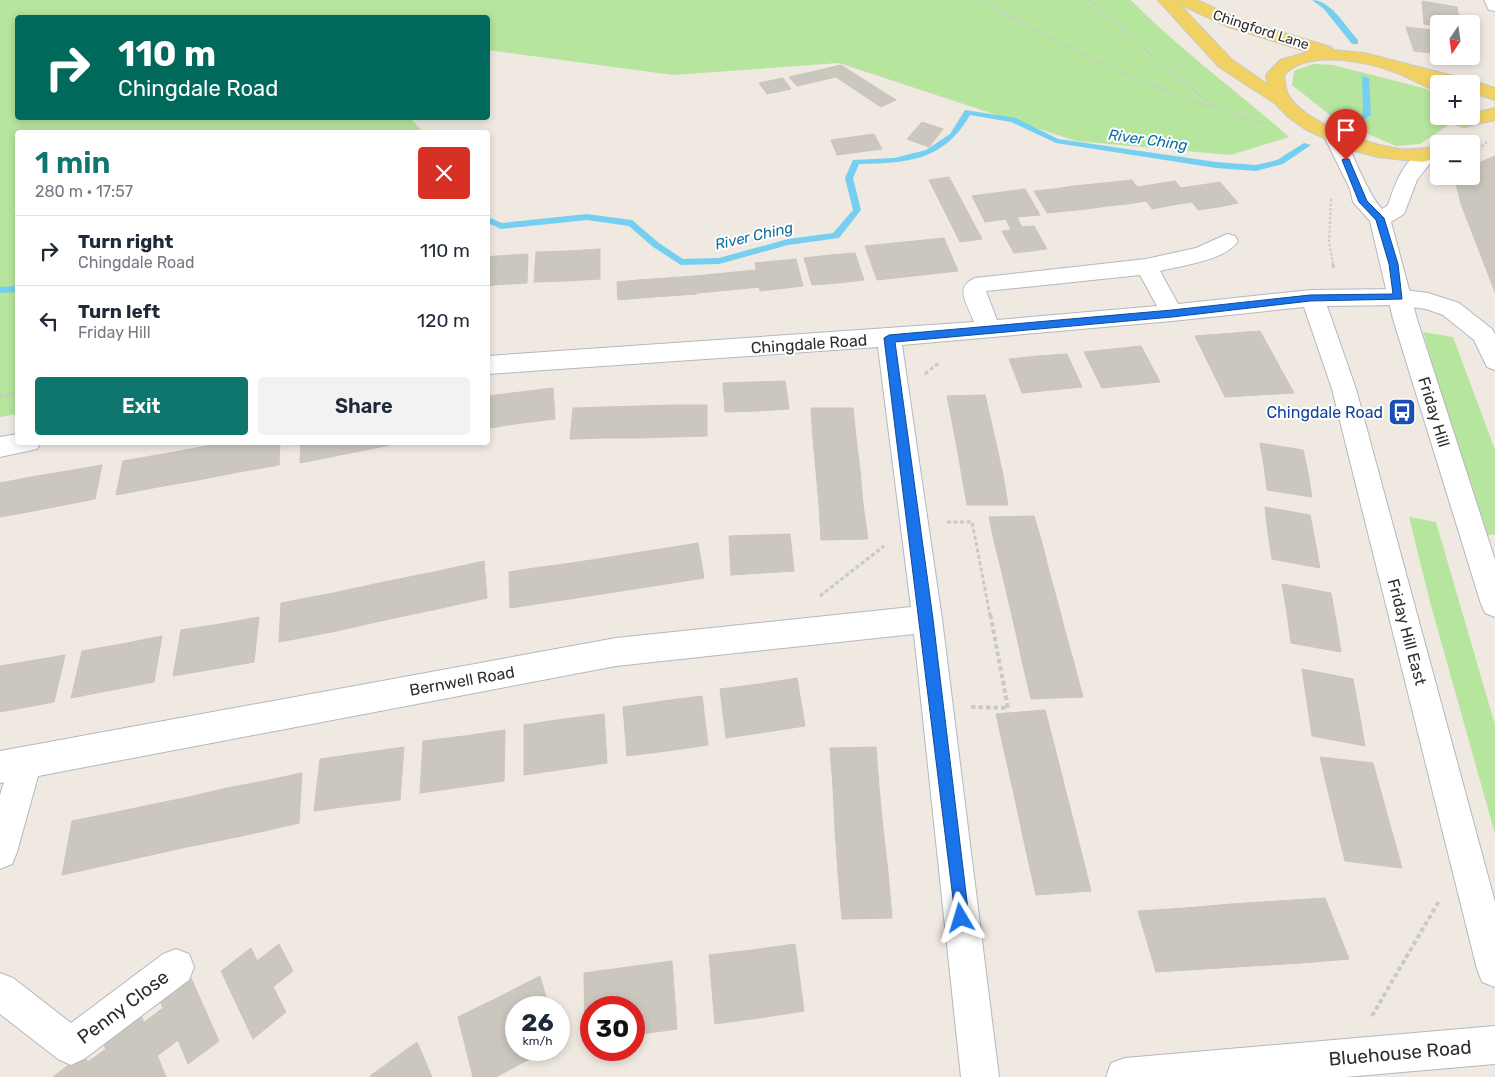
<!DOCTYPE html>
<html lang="en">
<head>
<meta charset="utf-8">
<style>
  :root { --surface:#fff; --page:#f2f2f3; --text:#1f2937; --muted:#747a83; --line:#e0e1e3; --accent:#0f766e }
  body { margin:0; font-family:Rubik,sans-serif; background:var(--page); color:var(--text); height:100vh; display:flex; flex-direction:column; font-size:19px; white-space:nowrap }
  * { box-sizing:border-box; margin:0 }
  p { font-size:16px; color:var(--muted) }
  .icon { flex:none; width:28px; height:28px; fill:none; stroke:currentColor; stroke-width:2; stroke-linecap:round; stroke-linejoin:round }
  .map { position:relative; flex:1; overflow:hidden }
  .sheet { position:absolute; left:15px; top:130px; width:475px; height:315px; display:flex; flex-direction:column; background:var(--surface); border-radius:5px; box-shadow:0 2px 8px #0003 }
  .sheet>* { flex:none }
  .top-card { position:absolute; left:15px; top:15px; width:475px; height:105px; border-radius:5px; box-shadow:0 2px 8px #0003; background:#00695c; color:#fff; overflow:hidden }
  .needle { width:32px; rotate:193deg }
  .buttons { position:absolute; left:1430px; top:15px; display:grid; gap:10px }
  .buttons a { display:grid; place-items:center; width:50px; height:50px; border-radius:5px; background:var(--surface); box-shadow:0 2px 8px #0003; font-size:25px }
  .speed { position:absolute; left:505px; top:996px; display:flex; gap:10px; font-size:25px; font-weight:700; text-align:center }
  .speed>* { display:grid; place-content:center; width:65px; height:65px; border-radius:50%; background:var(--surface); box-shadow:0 2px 8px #0003; line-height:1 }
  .speed small { font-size:12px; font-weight:400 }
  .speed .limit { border:8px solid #d22; background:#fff; color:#111 }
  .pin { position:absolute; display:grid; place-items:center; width:42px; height:42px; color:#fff; margin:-51px -21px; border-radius:50% 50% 50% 0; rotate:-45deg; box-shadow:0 0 5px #0007 }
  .pin .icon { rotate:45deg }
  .me { position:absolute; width:55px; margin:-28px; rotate:353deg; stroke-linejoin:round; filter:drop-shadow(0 0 4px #0008) }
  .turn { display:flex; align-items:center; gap:18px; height:105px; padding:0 20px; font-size:22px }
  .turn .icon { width:65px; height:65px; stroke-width:2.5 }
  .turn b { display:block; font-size:35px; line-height:42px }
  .round { display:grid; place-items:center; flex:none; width:52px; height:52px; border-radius:5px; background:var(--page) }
  .head { display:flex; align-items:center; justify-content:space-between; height:85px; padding:0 20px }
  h1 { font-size:30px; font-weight:600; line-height:38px; color:var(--accent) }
  .action { display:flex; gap:10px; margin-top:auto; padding:10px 20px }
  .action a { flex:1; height:58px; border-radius:5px; background:var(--accent); color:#fff; font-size:20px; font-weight:600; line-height:58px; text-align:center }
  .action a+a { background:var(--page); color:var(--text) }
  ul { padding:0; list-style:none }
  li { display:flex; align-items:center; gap:15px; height:70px; padding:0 20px; border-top:1px solid var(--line) }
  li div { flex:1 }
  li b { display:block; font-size:19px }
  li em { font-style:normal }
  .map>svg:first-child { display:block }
  .green { fill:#b6e59e }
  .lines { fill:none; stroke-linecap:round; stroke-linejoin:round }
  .stream { fill:#75cff0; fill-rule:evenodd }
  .building { fill:#cbc7bf; stroke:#cbc5ba }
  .minor-casing { stroke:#b4b7c1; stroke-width:2 }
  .secondary-casing { stroke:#b4b7c1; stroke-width:2 }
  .primary-casing { stroke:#c9c9c9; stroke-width:2 }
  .path-far2 { stroke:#c9c9c9; stroke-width:2; stroke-dasharray:2.5 2; stroke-linecap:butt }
  .path-far1 { stroke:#c9c9c9; stroke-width:3; stroke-dasharray:4 2.5; stroke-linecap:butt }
  .path { stroke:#c9c9c9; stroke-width:4; stroke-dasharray:4.5 3; stroke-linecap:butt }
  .minor { fill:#fff; fill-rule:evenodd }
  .secondary { fill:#fff; fill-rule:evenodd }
  .primary { fill:#f2d163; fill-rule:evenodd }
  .route { fill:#1a73e8; stroke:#114b97 }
  .labels { text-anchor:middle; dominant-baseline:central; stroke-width:4; stroke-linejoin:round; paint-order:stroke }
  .far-street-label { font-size:14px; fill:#2e2e2e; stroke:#fff }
  .far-water-label { font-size:15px; font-style:italic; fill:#0d6fa3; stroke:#fff }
  .street-label { font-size:16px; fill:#2e2e2e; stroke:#fff }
  .transit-label { font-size:16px; fill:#164399; stroke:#fff; text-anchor:end }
  .near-street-label { font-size:19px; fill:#2e2e2e; stroke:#fff }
</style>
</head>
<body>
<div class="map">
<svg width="1495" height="1077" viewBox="0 0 1495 1077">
  <rect width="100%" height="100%" fill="#efe9e1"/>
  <!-- green -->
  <path class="green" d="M0,0H1131C1180,50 1237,91 1289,137L1231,155L1076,141L839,63L673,75L488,50V18H18V118H410L423,132H18L17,414L0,417Z
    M1313,64L1333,65L1427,89L1439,98V116H1447L1450,124L1420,144L1396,146L1336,120L1292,85L1294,71Z
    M1423,332L1453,337L1495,450V534L1481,537Z
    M1409,517L1436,522L1495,725V834L1430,602Z"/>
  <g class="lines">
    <!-- stream -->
    <path class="stream" d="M1312,0C1331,0 1346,27 1358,40V44H1352L1324,9Z
      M1362,76L1369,78L1371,115L1355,126L1351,124L1363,114Z
      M965,110L1016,118L1058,139L1216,162L1256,165L1277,160L1304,143L1311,145L1283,164L1256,171L1216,168L1056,143L1011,122L970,115C944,161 907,163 859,164L853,178L861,210L839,238L788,245L719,264L681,265L653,247L629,226L587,220L501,229L488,223V217L502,223L587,214L632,220L659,243L683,259L719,258L788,239L833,233L853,210L845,178L853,160L894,158L926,150L950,134Z
      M18,286V292L0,293V287Z"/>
  </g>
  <!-- building -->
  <path class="building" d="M1422,1L1457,7L1459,18L1423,12Z
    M1423,12L1459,18V24H1439V26L1424,24Z
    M1406,27L1439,31V54L1414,51Z
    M841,65L896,100L881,107L836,77L797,86L789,77Z
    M783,78L791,89L767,94L759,83Z
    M922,122L943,129L929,147L907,139Z
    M874,134L882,149L837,155L831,140Z
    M1495,156V292L1461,204L1456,184L1460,176H1471V166Z
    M949,177L982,239L960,242L929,180Z
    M1132,180L1147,201L1127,204L1113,182Z
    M1175,181L1192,202L1172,205L1156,184Z
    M1113,182L1127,204L1107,206L1094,184Z
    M1220,182L1238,203L1218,207L1201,185Z
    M1094,184L1107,206L1087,209L1074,186Z
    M1156,184L1172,205L1152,209L1137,187Z
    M1201,185L1218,207L1198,210L1181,188Z
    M1074,186L1087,209L1067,211L1054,189Z
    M1025,189L1040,215L1017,217L1022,227L1034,226L1047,249L1014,253L1002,231L1011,230L1006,219L985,222L972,196Z
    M1054,189L1067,211L1047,213L1034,191Z
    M944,238L958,271L877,280L865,246Z
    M600,249V279L567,281L568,251Z
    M568,251L567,281L534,282L536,252Z
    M855,253L864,280L838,283L830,255Z
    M528,254L527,283L494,285L496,256Z
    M830,255L838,283L812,285L804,258Z
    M496,256L494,285L488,286V257Z
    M796,259L803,286L760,291L755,263Z
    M756,270L760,287L698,293L695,276Z
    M695,276L697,294L640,298L638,280Z
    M638,280L640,298L618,300L617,282Z
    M1260,331L1294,393L1225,397L1195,336Z
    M1141,346L1160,382L1102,388L1084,352Z
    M1067,354L1082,387L1052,390L1038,356Z
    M1038,356L1052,390L1022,393L1009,359Z
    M785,381L789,409L757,411L754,382Z
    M754,382L757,411L725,412L723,383Z
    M553,388L555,419L522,423L520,392Z
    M520,392L522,423L489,428L488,396Z
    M985,395L991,421H952L947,396Z
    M673,405H707V436L673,437Z
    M673,405V437L638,438L640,406Z
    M640,406L638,438H604L606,407Z
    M606,407L604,438L570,439L573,408Z
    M811,408H853L856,438L813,439Z
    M952,421H991L997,448H957Z
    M856,438L860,470L816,471L813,439Z
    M228,442H242L239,472L198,480L202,447Z
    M242,442H280L279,465L239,472Z
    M301,442H331L330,457L300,463Z
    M331,442H360V451L330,457Z
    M360,442H390V445L360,451Z
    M1260,443L1303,450L1308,473L1264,466Z
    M202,447L198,480L158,487L163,454Z
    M957,448H997L1003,475L962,476Z
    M163,454L158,487L116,495L123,461Z
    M102,465L95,499L59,506L67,471Z
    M1264,466L1308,473L1312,497L1267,490Z
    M860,470L863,504L819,505L816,471Z
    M67,471L59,506L23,513L31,477Z
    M1003,475L1008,505H967L962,476Z
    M31,477L23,513L0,517V483Z
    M863,504L868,539L821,540L819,505Z
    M1265,507L1310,515L1315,541L1268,533Z
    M1034,516L1042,543L995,545L989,517Z
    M1268,533L1315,541L1320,568L1272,559Z
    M790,534L794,571L763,573L760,535Z
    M760,535L763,573L731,575L729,536Z
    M698,543L704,578L672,583L667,548Z
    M1042,543L1049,571L1002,573L995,545Z
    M667,548L672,583L640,588L635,553Z
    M635,553L640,588L608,593L604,558Z
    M604,558L608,593L576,598L572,563Z
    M484,561L487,598L437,609L434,572Z
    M572,563L576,598L543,603L541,567Z
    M541,567L543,603L510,608L509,572Z
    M1049,571L1057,600L1009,603L1002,573Z
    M434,572L437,609L385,620L384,582Z
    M384,582L385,620L332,632L333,593Z
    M1282,584L1331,593L1336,621L1287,613Z
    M333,593L332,632L279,642L281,603Z
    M1057,600L1065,631L1016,633L1009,603Z
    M1287,613L1336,621L1341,652L1291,643Z
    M259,617L254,662L214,669L220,624Z
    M220,624L214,669L173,676L181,630Z
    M1065,631L1074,663L1023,665L1016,633Z
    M162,636L154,682L112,690L122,644Z
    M122,644L112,690L71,698L82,651Z
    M65,655L54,702L11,710L24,662Z
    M24,662L11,710L0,712V666Z
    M1074,663L1083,697L1031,699L1023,665Z
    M1302,669L1353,679L1359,712L1307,702Z
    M797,678L805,726L766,732L759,684Z
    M759,684L766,732L726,738L720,689Z
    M702,696L708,745L667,751L663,701Z
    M663,701L667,751L627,756L623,707Z
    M1307,702L1359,712L1365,746L1312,736Z
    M1045,710L1056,752L1005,755L996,714Z
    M604,714L607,763L565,769L564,719Z
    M564,719L565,769L524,775V725Z
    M505,730L504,781L462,787L464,736Z
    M464,736L462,787L420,793L423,741Z
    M404,747L400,800L357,805L362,753Z
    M876,747L879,787H833L830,748Z
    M1056,752L1067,796L1015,799L1005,755Z
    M362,753L357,805L314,811L320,759Z
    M1320,757L1373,763L1387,814L1332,808Z
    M302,773L299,823L260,832L264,781Z
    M264,781L260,832L222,840L227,788Z
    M833,787H879L883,829H835Z
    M227,788L222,840L182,848L189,797Z
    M1067,796L1079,843L1025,846L1015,799Z
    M189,797L182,848L142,857L150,805Z
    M150,805L142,857L102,866L112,813Z
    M1332,808L1387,814L1402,868L1345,861Z
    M112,813L102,866L62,875L72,821Z
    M835,829H883L888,872L838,873Z
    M1079,843L1091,891L1036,895L1025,846Z
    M888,872L892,918L842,919L838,873Z
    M1325,898L1349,959L1301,963L1278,901Z
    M1278,901L1301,963L1252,966L1232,904Z
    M1232,904L1252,966L1204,969L1185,908Z
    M1185,908L1204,969L1156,972L1138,911Z
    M279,944L293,971L273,987L286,1012L253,1039L221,971L251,948L257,961Z
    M795,944L804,1011L759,1018L752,950Z
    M752,950L759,1018L715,1024L709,955Z
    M672,961L677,1029L634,1035V1008H630L628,967Z
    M628,967L630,1008H591V1041L585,1042L584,973Z
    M540,976L549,1008H516V1050H548L518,1065L499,997Z
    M191,978L219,1041L188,1064L178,1040L157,1056L143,1023L163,1008L160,1001Z
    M499,997L518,1065L496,1077H473L458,1017Z
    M140,1013L166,1077H93L88,1062L106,1049L102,1041Z
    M417,1042L432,1077H371L370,1076Z
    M84,1053L93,1077H53Z"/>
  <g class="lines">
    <!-- minor casing -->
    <g class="minor-casing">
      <path id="minor" d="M1484,0H1495V11L1489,10Z
        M1227,234L1235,236L1238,241C1226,260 1181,266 1160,271L1178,304L1311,290L1398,289L1428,293L1459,303L1492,329L1495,334V370L1487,367L1474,340L1443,315L1426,309L1398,305L1327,306L1356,389L1495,902V987L1482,982L1477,969L1332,389L1304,307L1172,321L902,345L942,619L999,1077H961L914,634L616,666L38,776L17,852L12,864L0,869V795L4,782L0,783V751L616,638L911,607L878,347L488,374V356L974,322C968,305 953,287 975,278L1146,259L1196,248ZM1140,275L1157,306L997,320L986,291Z
        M18,434V442H41L37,449L0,457V437Z
        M176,949L189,954L194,967L189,980L84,1059L71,1065L58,1059L0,1014V973L13,978L71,1023L163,954Z
        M1495,1026V1064L1345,1077H1106L1111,1063L1125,1058Z"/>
    </g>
    <!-- secondary casing -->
    <g class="secondary-casing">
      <path id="secondary" d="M1334,130L1341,132L1344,136C1353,155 1369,196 1382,209L1388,205C1394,187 1407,146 1432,153L1435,157L1417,180L1404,214L1391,222L1417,319L1495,560V617L1485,613L1481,604L1393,319L1370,221L1353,202L1350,189L1324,136L1327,132Z"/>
    </g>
    <!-- primary casing -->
    <g class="primary-casing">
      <path id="primary" d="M1158,0H1175L1177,2L1176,0H1197L1241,20L1331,47L1333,50L1364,53L1477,82L1495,88V100L1471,92V84H1439V91C1425,88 1413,79 1400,74C1370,62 1308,48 1284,75C1285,81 1285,89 1288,94C1302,122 1371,146 1400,149C1414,150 1426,149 1439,146V158L1422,162L1378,157L1348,149L1305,129L1288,117L1276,104L1219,67ZM1179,4L1229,27L1308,52L1280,60L1266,75L1267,84L1231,59Z
        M1495,108V120L1464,127L1457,125L1454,121L1457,117L1471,116V114Z"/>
    </g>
    <!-- path-far2 -->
    <path class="path-far2" d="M983,0C1072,53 1167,97 1267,124
      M1090,0L1157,61L1217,108
      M1471,155L1487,142
      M1331,199L1329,241L1333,265"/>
    <!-- path-far1 -->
    <path class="path-far1" d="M1333,264L1334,270
      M925,374L940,362
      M0,396L18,393
      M947,522H972L990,615
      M820,596L884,546"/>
    <!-- path -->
    <path class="path" d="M971,707L1008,708L990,613
      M1372,1016L1439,901"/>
    <!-- minor -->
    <use href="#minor" class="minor"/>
    <!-- secondary -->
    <use href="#secondary" class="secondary"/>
    <!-- primary -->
    <use href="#primary" class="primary"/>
  </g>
  <!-- route -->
  <path class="route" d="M1343,159H1349L1367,201L1384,218L1398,264L1402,299L1310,301L1172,317L895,342L933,619L969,918L967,923L961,925L956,923L884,338L889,335L1172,310L1310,295L1393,294L1389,264L1376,220L1359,202L1342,160Z"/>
  <!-- icons -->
  <defs>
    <g id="bus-square" transform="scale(1.4375)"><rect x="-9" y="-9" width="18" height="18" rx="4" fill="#1a4fb4" stroke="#fff"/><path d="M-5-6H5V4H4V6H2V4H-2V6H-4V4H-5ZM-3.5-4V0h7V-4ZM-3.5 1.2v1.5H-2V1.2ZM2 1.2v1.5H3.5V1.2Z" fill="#fff"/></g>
  </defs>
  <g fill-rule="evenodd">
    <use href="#bus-square" x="1402" y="412"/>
  </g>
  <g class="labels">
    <!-- far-street labels -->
    <g class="far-street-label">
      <text transform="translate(1261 30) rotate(18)">Chingford Lane</text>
    </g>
    <!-- far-water labels -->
    <g class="far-water-label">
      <text transform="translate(1148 140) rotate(8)">River Ching</text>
      <text transform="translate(754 236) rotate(-13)">River Ching</text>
    </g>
    <!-- street labels -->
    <g class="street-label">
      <text transform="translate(809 344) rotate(-4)">Chingdale Road</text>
      <text transform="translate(1434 412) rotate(73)">Friday Hill</text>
      <text transform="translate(1407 632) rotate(75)">Friday Hill East</text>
      <text transform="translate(462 681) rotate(-10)">Bernwell Road</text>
    </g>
    <!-- transit labels -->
    <g class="transit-label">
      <text x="1383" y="412">Chingdale Road</text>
    </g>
    <!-- near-street labels -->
    <g class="near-street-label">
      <text transform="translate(123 1007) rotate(-37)">Penny Close</text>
      <text transform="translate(1400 1053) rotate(-5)">Bluehouse Road</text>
    </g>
  </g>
</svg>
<div class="buttons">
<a><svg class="needle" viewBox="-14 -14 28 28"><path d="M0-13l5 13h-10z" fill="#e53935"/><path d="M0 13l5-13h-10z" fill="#747a83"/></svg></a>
<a>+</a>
<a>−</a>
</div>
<div class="speed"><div>26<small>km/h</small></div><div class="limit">30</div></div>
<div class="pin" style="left:1346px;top:160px;background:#d93025"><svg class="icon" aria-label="arrive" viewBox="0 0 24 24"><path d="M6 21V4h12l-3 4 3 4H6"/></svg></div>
<svg class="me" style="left:961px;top:918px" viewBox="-20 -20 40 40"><path d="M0-17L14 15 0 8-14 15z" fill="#1a73e8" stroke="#fff" stroke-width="4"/></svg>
<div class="top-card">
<div class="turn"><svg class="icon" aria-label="right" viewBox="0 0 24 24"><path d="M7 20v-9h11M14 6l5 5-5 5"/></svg><div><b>110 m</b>Chingdale Road</div></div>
</div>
<section class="sheet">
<div class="head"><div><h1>1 min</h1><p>280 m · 17:57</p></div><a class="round" style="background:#d93025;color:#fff"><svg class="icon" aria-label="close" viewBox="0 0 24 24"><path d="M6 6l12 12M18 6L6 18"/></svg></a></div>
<ul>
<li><svg class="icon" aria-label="right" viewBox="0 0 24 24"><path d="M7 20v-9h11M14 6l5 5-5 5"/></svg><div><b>Turn right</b><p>Chingdale Road</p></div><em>110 m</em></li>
<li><svg class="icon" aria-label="left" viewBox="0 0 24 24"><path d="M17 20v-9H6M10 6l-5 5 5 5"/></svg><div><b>Turn left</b><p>Friday Hill</p></div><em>120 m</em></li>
</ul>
<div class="action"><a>Exit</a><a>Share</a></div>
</section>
</div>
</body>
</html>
